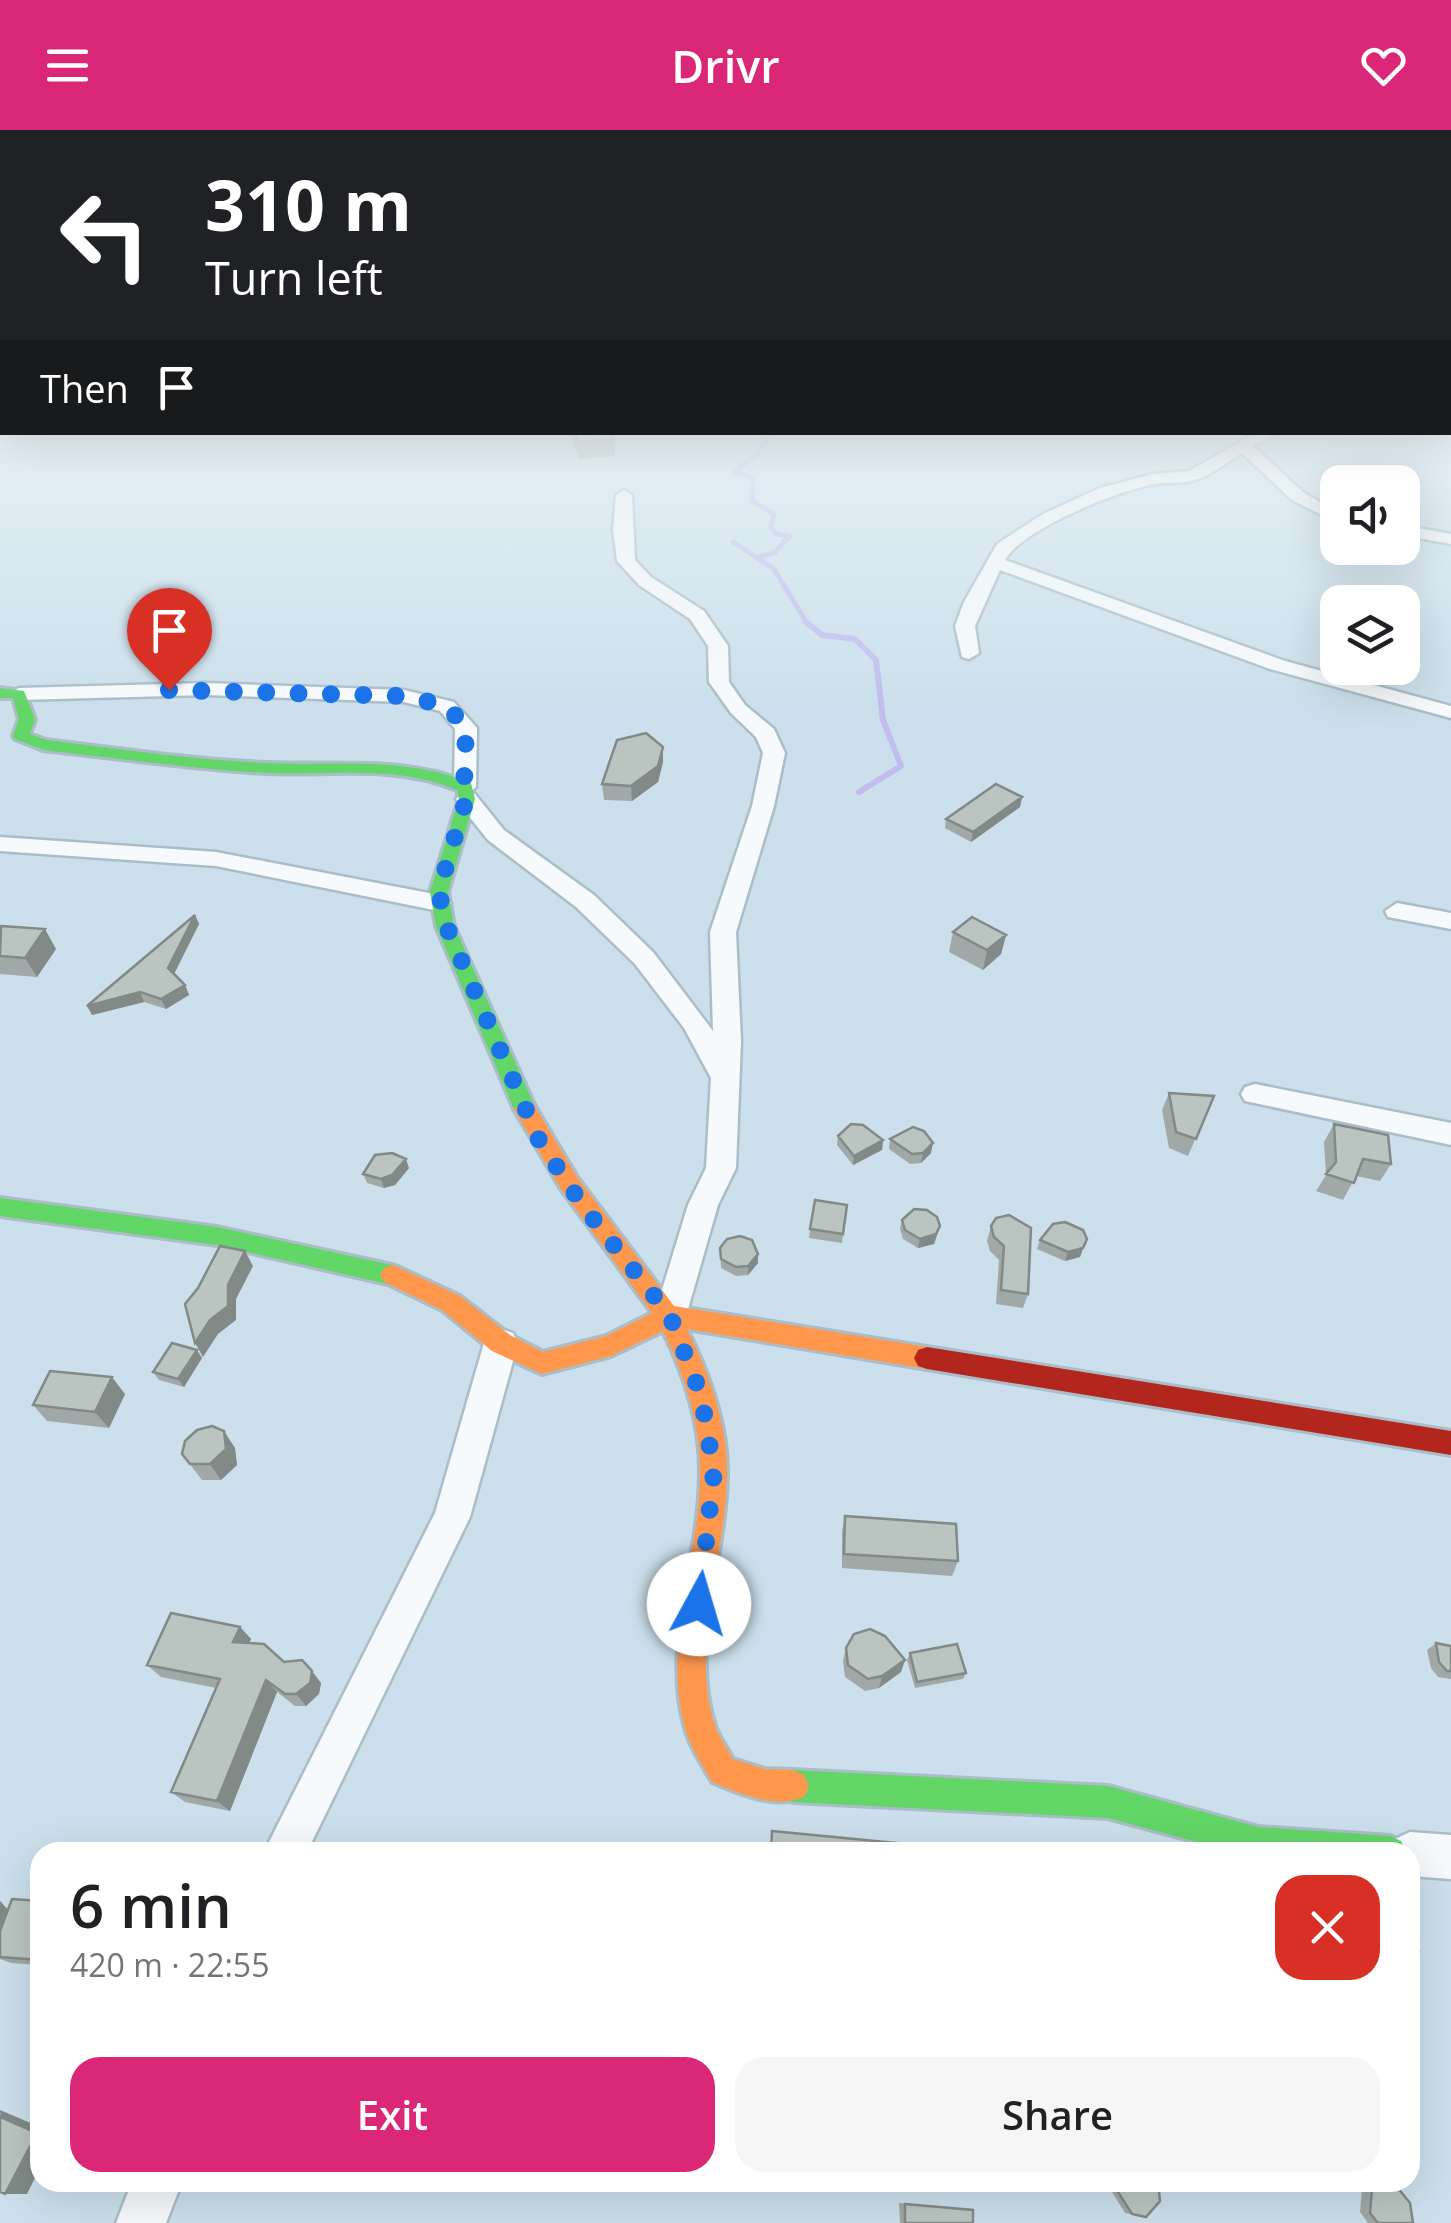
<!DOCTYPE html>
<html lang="en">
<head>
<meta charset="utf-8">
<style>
  :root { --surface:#fff; --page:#f6f6f6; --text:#202124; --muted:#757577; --accent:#db2777 }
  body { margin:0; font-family:"Open Sans",sans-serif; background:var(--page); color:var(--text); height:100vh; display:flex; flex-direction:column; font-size:38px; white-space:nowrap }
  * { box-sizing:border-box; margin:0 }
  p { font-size:32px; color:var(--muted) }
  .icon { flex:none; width:55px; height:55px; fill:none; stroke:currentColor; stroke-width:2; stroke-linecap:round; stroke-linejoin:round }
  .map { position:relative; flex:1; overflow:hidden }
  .side { position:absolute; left:30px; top:1712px; width:1390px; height:350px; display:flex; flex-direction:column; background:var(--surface); border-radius:30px; box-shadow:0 10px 40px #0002 }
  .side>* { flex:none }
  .guide { position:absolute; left:0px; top:0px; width:1452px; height:305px; box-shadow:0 10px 40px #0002; background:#202124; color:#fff; overflow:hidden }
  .tools { position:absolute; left:1320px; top:335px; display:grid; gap:20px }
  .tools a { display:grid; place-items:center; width:100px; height:100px; border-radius:20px; background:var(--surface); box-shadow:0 10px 40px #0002; font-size:50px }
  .pin { position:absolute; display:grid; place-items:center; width:85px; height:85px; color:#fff; margin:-102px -42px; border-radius:50% 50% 50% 0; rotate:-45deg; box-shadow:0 0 10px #0007 }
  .pin .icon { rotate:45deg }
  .me { position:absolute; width:110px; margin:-55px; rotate:6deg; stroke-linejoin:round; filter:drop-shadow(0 0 8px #0008) }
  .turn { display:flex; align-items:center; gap:35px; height:210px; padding:0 40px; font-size:45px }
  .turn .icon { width:130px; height:130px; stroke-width:2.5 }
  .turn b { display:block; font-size:70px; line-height:85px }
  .then { display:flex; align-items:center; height:95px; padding:0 40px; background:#0003; gap:20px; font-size:38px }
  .round { display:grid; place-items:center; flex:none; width:105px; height:105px; border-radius:30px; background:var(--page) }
  .headline { display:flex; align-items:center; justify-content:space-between; height:170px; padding:0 40px }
  h1 { font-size:60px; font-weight:600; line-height:75px }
  .cta { display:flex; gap:20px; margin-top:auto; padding:20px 40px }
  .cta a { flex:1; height:115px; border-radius:30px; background:var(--accent); color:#fff; font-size:40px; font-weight:600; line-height:115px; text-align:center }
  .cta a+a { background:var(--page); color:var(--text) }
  header { display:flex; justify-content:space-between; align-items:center; height:130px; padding:0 40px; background:var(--accent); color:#fff; font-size:45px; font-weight:600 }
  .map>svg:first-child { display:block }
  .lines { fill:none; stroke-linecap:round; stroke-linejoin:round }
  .stream-far1 { stroke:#c0beee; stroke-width:5 }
  .stream { stroke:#c0beee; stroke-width:6 }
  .street-casing { stroke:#abbec8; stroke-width:5 }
  .fast-casing { stroke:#abbec8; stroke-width:6 }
  .slow-casing { stroke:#abbec8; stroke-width:6 }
  .jam-casing { stroke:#abbec8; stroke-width:6 }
  .street { fill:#f7fafc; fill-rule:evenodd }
  .fast { fill:#63d668; fill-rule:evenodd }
  .slow { fill:#ff974d; fill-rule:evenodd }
  .jam { fill:#b3261e; fill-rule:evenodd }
  .wall { fill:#a0a9a7 }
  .shaded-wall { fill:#828a88 }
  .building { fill:#bac5c2; stroke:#828a88; stroke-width:2.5 }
  .route { stroke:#1a73e8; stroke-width:18; stroke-dasharray:0 32.4 }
</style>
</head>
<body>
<header><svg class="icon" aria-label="menu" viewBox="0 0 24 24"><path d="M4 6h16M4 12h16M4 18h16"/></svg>Drivr<svg class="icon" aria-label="heart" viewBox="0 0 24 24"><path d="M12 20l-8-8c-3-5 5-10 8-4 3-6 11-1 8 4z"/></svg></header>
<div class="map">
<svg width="1451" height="2093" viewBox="0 0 1451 2093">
  <rect width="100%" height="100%" fill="#cbe0ec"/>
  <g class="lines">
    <!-- stream-far1 -->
    <path class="stream-far1" d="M733,412L774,439L808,495
      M760,427L775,422L790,406L776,404L771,397L774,384L752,371L753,348L734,342L757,324L769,306L765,302"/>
    <!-- stream -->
    <path class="stream" d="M806,492L822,505L855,509L876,530L883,590L901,636L859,662"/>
    <!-- street casing -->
    <g class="street-casing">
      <path id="street" d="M1450,284H1451V294H1450Z
        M1258,302H1279L1253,316L1304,363L1338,382V393L1292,370L1242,323C1228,331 1211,346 1195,350C1182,354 1169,352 1156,354C1121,359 1022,399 1005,430L1285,531L1451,576V588L1270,539L1000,440L975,496L979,523L969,529L962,527L955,496L964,472L997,414L1043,384L1100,358L1153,344L1189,341Z
        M624,360L632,365L635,430L651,447L704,481L728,516L729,552L745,575L774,599L785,623L774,676L736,802L741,911L736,1038L718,1075L686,1186L682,1196L670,1200L658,1196L654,1186L688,1075L706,1038L711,948L684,898L635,834L576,777L488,710L459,674L456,669L463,663L454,657L455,599L440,581L404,572L206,565L19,570L9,564L19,558L206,553L404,560L454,572L477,598L476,657L469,663L475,664L504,700L594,765L653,822L713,901L710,802L752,676L763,623L756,607L731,583L709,552L708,516L690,489L639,455L617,431L613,400L616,365Z
        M1402,395L1451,404V414L1402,405Z
        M0,707L216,722L439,765L451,773L439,781L216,736L0,721Z
        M1397,773L1451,783V799L1388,787L1385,781Z
        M1255,954L1451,993V1015L1245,971L1241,964L1245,957Z
        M501,1199L513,1203L518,1213L470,1387L307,1722H264L435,1383L484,1213L489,1203Z
        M1410,1702L1451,1705V1749L1410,1746V1722H1389L1395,1709Z
        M132,2052H182L166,2093H116Z"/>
    </g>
    <!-- fast casing -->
    <g class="fast-casing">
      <path id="fast" d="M0,558L24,561L35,589L30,604L46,610C119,619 193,630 267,633C338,636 404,626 471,653L475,669L448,762L454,796L536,979L533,985L525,987L514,979L436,796L430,762L459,669L457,660C395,634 331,646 266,643C192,639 117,628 43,620L15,609L13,606L19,589L13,568H0Z
        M0,1068L217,1097L392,1135L400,1138L404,1145L400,1152L392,1155L217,1115L0,1086Z
        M793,1640L1108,1656L1258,1697L1390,1706L1401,1711L1406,1722H1234L1108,1688L793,1672L782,1667L777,1656L782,1645Z"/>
    </g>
    <!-- slow casing -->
    <g class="slow-casing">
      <path id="slow" d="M525,971L533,973L577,1047L674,1176L927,1217L936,1220L940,1228L936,1236L927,1239L687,1199C709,1243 728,1295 727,1345C726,1427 689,1515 715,1596C719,1607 727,1618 733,1629L765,1639L793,1640L804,1645L809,1656L804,1667C775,1679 740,1664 712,1652C702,1634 690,1617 685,1598C661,1512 701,1426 700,1340C700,1292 684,1244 663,1201L611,1226L542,1244L492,1221L442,1180L384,1152L380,1145L384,1138L392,1135L400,1138L460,1166L510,1205L543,1222L606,1206L652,1183L561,1059L514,979Z"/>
    </g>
    <!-- jam casing -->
    <g class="jam-casing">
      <path id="jam" d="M927,1217L1451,1301V1325L927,1239L918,1236L914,1228L918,1220Z"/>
    </g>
    <!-- street -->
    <use href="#street" class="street"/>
    <!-- fast -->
    <use href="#fast" class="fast"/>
    <!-- slow -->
    <use href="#slow" class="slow"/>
    <!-- jam -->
    <use href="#jam" class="jam"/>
  </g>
  <!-- wall -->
  <path class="wall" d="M569,302H611L614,310L615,326L579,329Z
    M663,632L658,652L632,671L604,670L602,654Z
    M1022,667L1020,677L971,712L945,698L946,689Z
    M195,785L199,794L174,844L185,855L189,865L166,879L144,872L92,885Z
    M0,797L56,819L37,847L0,844Z
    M953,802L1006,805L1001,824L983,840L949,822Z
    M1169,963L1214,966L1188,1026L1169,1018L1162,980Z
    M1334,994L1391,1034L1380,1051L1356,1046L1343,1070L1316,1061L1326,1045L1324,1012Z
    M838,1006L883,1010L882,1020L853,1035L837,1015Z
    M890,1009L931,1023L921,1033L910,1034L889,1019Z
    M409,1038L395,1055L384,1058L367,1053L363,1044Z
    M847,1075L842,1113L809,1108L810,1099Z
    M996,1088L1028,1164L1023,1178L996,1174L999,1130L990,1121L987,1111L991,1096Z
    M902,1090L940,1096L934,1114L918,1118L903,1109L900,1099Z
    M1087,1109L1080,1127L1065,1131L1037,1119L1040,1110Z
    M720,1118L758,1124V1133L748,1145L736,1146L721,1138Z
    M197,1220L202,1228L184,1257L159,1250L153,1242Z
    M125,1264L109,1298L47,1291L33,1275Z
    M235,1318L237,1335L221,1350H202L182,1324Z
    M845,1386L958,1431L952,1446L842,1438V1402Z
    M240,1497L251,1509L249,1513L321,1553L319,1564L306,1576H295L277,1562L230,1681L185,1672L171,1662L216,1558L161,1547L147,1535Z
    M1436,1513L1451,1516V1549L1438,1547L1431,1538L1427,1520Z
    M846,1518L905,1530L901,1542L879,1558L865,1561L845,1547L843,1531Z
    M910,1523L966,1543L963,1549L915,1558L907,1530Z
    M0,1771L8,1780L40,1771V1835L11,1833L0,1829Z
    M1114,2052H1158L1146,2087L1125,2083L1112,2062Z
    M1373,2053H1383L1413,2093H1368L1360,2082L1362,2059Z
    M899,2073L973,2080V2093H900Z"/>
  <!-- shaded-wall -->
  <path class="shaded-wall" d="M663,617V632L658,652L632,671L631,656Z
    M1022,667L1020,677L971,712L973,702Z
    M195,785L199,794L172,848L168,838Z
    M45,799L56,819L37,847L25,828Z
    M1006,805L1001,824L983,840L987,820Z
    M185,855L189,865L166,879L161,869Z
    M140,862L144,872L92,885L87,876Z
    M883,1010L882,1020L853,1035L854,1026Z
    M933,1013L931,1023L921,1033L923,1023Z
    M406,1029L409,1038L395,1055L384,1058L381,1049Z
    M940,1096L934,1114L918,1118L920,1109Z
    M1083,1118L1080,1127L1065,1131L1068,1122Z
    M245,1121L253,1136L236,1169V1190L218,1204L203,1227L195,1213L210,1190Z
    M758,1124V1133L748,1145V1136Z
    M197,1220L202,1228L184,1257L178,1249Z
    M112,1247L125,1264L109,1298L95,1282Z
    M224,1301L235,1318L237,1335L221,1350L210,1334Z
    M240,1497L251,1509L244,1524L233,1512Z
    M905,1530L901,1542L879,1558L882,1546Z
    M312,1541L321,1553L319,1564L306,1576L296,1564Z
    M266,1550L277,1562L230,1681L217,1671Z
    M0,1771L21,1794L0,1806Z
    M0,1980L40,1997V2038L27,2064H5Z"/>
  <!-- building -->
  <path class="building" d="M574,302H611L614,310L578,312Z
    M646,603L663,617L658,636L631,656L602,654L617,610Z
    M996,654L1022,667L973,702L946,689Z
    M195,785L168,838L185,855L161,869L140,862L87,876Z
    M972,787L1006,805L987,820L953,802Z
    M1,796L45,799L25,828L0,826Z
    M1169,963L1214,966L1196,1009L1176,1002Z
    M851,994L863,995L883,1010L854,1026L838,1006Z
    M1334,994L1388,1005L1391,1034L1363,1029L1354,1053L1326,1044L1336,1032Z
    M913,997L924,1001L933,1013L923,1023L912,1024L890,1009Z
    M392,1023L406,1029L392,1045L381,1049L363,1044L375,1025Z
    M815,1070L847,1075L843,1104L810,1099Z
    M914,1079L927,1080L937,1087L940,1096L936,1104L920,1109L905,1100L902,1090Z
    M1009,1085L1031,1098L1028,1164L1001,1160L1004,1116L994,1107L991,1096L996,1088Z
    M1065,1092L1083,1100L1087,1109L1083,1118L1068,1122L1040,1110L1053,1094Z
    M740,1106L752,1110L758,1124L748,1136L736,1137L721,1129L720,1118L727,1109Z
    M220,1116L245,1121L228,1155V1176L210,1190L195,1213L185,1174L198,1158Z
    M172,1213L197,1220L178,1249L153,1242Z
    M50,1241L112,1247L95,1282L33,1275Z
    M212,1296L224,1301L226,1319L210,1334H190L182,1324L185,1311L197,1300Z
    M845,1386L956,1394L958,1431L844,1424Z
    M171,1483L240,1497L233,1512L264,1514L284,1532L302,1530L312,1541L310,1553L296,1564H285L266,1550L217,1671L171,1662L220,1549L147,1535Z
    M870,1499L885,1506L905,1530L882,1546L868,1549L848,1535L846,1518L854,1504Z
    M1436,1513L1451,1516V1541H1447L1439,1532Z
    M957,1514L966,1543L917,1552L910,1523Z
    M772,1701L978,1721V1722H771Z
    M988,1714L1042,1720V1722H988Z
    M12,1769L40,1771V1830L0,1827V1801Z
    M1410,1784L1419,1821L1410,1820Z
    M0,1987L37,2003L5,2064L0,2062Z
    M1120,2052H1158L1160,2071L1146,2087L1132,2084L1118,2062Z
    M1383,2053L1398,2058L1410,2073L1413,2093H1378L1370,2083L1372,2059Z
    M905,2074L973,2080V2093H905Z"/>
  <!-- sky -->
  <linearGradient id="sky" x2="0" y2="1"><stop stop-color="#98b8ea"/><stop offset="0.49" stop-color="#e8f1f6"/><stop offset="1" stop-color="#e8f1f6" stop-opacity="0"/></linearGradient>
  <rect width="1451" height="576" fill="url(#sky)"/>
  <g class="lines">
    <!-- route -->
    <path class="route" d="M169,560L404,566L447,576L466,598L464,657L468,663L442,750L440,781L539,1010L583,1076L670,1186L701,1265L714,1342L699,1474"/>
  </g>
</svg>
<div class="tools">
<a><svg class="icon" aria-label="sound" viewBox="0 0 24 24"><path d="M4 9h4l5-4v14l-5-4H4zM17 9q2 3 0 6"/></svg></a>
<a><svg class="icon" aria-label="layers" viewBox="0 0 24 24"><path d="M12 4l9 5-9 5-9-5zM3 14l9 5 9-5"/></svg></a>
</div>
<div class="pin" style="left:169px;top:560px;background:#d93025"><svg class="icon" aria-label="arrive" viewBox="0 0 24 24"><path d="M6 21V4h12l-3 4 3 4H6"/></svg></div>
<svg class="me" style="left:699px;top:1474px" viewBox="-20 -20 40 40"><circle r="19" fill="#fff"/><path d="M0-13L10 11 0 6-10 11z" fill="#1a73e8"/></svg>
<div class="guide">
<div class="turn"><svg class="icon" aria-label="left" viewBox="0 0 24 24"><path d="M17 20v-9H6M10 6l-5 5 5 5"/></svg><div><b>310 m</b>Turn left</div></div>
<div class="then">Then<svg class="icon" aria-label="arrive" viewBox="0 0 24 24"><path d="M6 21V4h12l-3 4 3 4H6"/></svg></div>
</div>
<section class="side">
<div class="headline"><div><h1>6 min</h1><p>420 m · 22:55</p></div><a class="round" style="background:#d93025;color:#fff"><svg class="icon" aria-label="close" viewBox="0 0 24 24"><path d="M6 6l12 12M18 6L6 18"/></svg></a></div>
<div class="cta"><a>Exit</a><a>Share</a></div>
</section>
</div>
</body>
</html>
